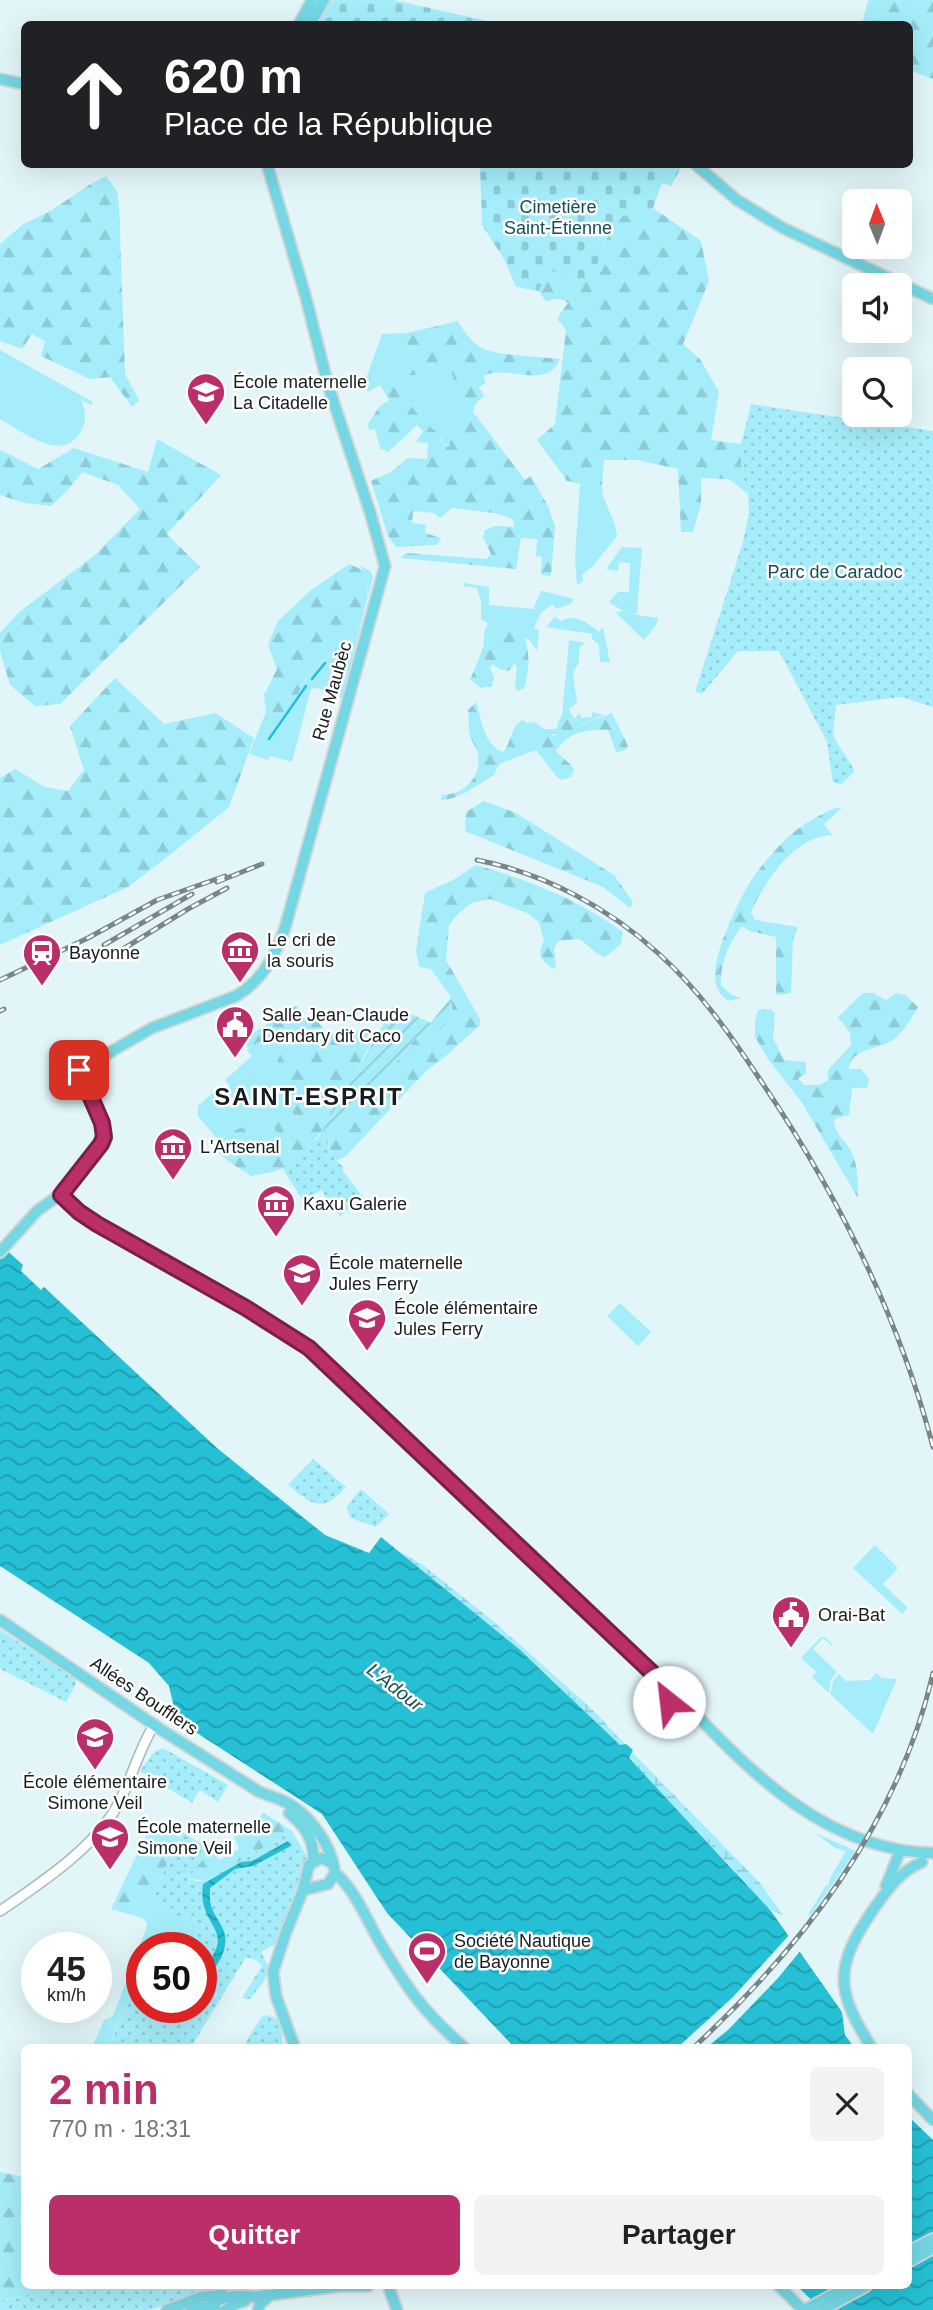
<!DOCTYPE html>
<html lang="fr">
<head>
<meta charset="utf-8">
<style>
  :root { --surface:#fff; --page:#f2f2f2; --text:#202124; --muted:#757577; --accent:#ba2f69 }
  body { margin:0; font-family:Helvetica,sans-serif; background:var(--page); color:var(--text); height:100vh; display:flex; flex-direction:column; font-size:26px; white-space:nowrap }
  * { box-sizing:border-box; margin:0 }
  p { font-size:23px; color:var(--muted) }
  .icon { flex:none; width:38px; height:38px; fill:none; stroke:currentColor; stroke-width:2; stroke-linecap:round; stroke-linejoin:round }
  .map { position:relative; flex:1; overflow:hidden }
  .side { position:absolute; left:21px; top:2044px; width:891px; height:245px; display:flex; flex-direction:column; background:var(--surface); border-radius:10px; box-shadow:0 7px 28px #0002 }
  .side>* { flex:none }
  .guide { position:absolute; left:21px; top:21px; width:892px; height:147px; border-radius:10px; box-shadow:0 7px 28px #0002; background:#202124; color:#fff; overflow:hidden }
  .needle { width:46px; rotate:359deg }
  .buttons { position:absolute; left:842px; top:189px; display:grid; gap:14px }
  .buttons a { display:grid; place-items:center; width:70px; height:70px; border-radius:10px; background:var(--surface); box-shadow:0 7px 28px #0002; font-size:35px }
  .speed { position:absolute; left:21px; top:1932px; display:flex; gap:14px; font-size:35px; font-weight:700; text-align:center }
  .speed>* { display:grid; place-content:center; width:91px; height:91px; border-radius:50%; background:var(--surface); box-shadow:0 7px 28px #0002; line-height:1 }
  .speed small { font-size:18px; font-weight:400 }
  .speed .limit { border:10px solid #d22; background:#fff; color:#111 }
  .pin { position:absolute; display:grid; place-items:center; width:60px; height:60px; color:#fff; margin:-30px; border-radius:14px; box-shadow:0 4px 10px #0006 }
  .me { position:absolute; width:77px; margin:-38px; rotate:331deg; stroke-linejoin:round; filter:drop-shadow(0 0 5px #0008) }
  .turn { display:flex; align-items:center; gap:24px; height:147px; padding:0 28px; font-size:32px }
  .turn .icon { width:91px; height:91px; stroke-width:2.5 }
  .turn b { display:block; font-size:49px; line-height:60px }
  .round { display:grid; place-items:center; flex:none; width:74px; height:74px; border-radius:10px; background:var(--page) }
  .overview { display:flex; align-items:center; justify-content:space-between; height:119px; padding:0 28px }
  h1 { font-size:42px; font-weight:800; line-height:52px; color:var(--accent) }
  .action { display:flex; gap:14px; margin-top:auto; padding:14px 28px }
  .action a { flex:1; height:80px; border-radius:10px; background:var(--accent); color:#fff; font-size:28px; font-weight:800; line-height:80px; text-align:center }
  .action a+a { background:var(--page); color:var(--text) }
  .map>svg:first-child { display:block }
  .grass { fill:#a5edfa }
  .forest { fill:url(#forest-firs) }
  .wetland { fill:url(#wetland-marsh) }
  .cemetery { fill:url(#cemetery-stones) }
  .park { fill:url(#park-dots) }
  .garden { fill:url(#garden-furrows) }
  .water { fill:url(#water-waves) }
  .pier { fill:#e2f6fa }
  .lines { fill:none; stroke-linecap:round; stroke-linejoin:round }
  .stream { stroke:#25c0d5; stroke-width:2.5 }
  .minor-casing { stroke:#a5b8bb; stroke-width:12 }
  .major-casing { stroke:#d5d6d6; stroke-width:14 }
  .minor { stroke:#fff; stroke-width:9 }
  .major { stroke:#74d7e4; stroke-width:10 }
  .rail-casing { stroke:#788688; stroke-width:5 }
  .rail { stroke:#fff; stroke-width:2.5; stroke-dasharray:8; stroke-linecap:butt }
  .route-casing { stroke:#791f44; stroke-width:18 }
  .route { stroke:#ba2f69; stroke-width:12 }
  .labels { text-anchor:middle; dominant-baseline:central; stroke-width:5; stroke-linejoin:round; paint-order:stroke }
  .park-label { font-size:18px; fill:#124e58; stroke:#fff }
  .poi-label { font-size:18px; fill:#151d1e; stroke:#fff; text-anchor:start }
  .street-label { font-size:18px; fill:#151d1e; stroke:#fff }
  .water-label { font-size:19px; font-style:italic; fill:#17525b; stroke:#fff }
  .district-label { font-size:24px; font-weight:bold; letter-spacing:2px; fill:#151d1e; stroke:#fff }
</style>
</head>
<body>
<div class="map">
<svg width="933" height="2310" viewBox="0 0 933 2310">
  <defs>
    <pattern id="forest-firs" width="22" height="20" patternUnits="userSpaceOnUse" patternTransform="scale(1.75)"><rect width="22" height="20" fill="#a5edfa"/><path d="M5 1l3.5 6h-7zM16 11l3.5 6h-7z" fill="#8dcbd6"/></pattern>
    <pattern id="wetland-marsh" width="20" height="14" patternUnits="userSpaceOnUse" patternTransform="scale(1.75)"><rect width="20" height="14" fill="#a5edfa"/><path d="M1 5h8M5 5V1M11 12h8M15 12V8" fill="none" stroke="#8dcbd6"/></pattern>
    <pattern id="cemetery-stones" width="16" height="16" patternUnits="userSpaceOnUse" patternTransform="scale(1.75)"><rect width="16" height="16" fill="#a5edfa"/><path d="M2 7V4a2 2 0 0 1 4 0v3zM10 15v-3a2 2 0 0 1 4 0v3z" fill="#8dcbd6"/></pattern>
    <pattern id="park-dots" width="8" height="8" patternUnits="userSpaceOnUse" patternTransform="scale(1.75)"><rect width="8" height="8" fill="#a5edfa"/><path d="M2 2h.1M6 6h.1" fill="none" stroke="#8dcbd6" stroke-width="1.8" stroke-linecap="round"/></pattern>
    <pattern id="garden-furrows" width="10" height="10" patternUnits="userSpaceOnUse" patternTransform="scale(1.75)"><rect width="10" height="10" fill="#a5edfa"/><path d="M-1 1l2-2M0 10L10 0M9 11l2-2" fill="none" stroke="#8dcbd6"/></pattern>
    <pattern id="water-waves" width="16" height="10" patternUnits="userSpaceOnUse" patternTransform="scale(1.75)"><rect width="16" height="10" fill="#25c0d5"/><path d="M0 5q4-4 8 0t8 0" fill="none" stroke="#1f9bac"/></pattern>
  </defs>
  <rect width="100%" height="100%" fill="#e2f6fa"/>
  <!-- grass -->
  <path class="grass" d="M379,342L411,349L410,375H424L446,354C453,367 451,369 454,381C456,387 460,391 463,396C468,411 456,426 448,437L450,445H441L442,439L434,429L427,425L394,385L371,381L367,376Z
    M0,350L93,402L91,405L81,400C86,410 87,421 81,431C63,465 22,431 0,419Z
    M580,484L598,488L602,485L603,496L615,525L617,536L593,566L582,575L583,581L577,585L575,558Z
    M622,547L642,548L637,614L625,613L658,618L657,624L644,640L615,612L623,611L609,602L618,592H629L630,563L619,562L618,571L606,569Z
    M358,566C365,568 371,569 373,577L342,698L318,688L311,689L292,762L270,756L268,760L249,754L266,712L282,714C297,702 301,685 313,670C321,661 333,655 342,647C358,632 382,580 358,566Z
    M464,583L489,587V605L533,609L541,591H543L574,599L570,604L557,609L552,604L541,613L534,628L539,630L537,651L529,639L524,638L514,625L505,621L494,627L481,619V601L477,588L464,586Z
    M555,616L560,621C575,613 587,622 599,632L603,627L610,662H600L599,645L592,639V634L546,627Z
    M569,640L585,643L579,648V662L573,673L577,703L569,709L574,719L580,713L581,718L592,717V712L604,715L575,727L570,718L560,729V734L528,736L523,733L522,729L526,723L535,722L544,729H555L558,726L557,724L562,716Z
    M301,1030L303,1041L297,1045L285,1047C292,1067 302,1084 291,1103L296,1129L291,1130L281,1122L284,1115L271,1123L282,1141L276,1151C264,1144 263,1133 250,1127L224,1136L219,1141L198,1116V1106L220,1086L225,1091L230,1086L225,1080L252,1056L247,1050L250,1047L272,1035L281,1040Z
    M620,1303L651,1332L638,1346L607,1316Z
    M875,1545L898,1568L883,1584L908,1608L902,1614L853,1568Z
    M821,1637H825L833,1645L832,1646L823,1638L813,1649L837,1672L831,1679L829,1693L812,1677L816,1672L801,1658Z
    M876,1673L882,1678L897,1679L873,1734L830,1694L833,1681L839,1674L846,1681L870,1680Z
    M815,1833L856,1851L809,1918V1913L826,1885L828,1886L831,1876L846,1851L835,1848Z
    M152,1897L154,1904L167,1911L170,1908L192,1917L197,1931L198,1948H142V1978L136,1981L109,2047L92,2048L104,2020L113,2016L146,1929L147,1924L144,1919L135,1916L143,1899Z"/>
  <!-- forest -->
  <path class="forest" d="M868,0H933V79L910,70V24H862Z
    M106,176L117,191L119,205L125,374L139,400L132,407L110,377L90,379L41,356L45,341L32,334L22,349L0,341V244L22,225L52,210L89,185Z
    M653,208L701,241L709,281L683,344L700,359L719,392L711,440L741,444V470L748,494L729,479L701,478V504L693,532H681L678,469L637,460H604L602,485L598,488L567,481L537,440L555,424L566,330L558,320L559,315L568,303C560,297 555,298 546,302L539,291L548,269L584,282L591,279L615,218Z
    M458,321C477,355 491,352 526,356C538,357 548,358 560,359C546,392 507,363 483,376L486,383L479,387L484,396L476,403L473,412L525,480L531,476L548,506L555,526L551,576L541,575L542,557L536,556L537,539L521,538L516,569L400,558L406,553L486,559L491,554L483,537L485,530L495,526L514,527L513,519L494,513L452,508L440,518L434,513L413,511L412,523L426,525L425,533L441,538L437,545L396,547L388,536L371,481L391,472L408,458L427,459L428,443L416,442L423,431L417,425L388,452L380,448L375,429L370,430L367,425L380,406L389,400L380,385L368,392L359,382L367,376L372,381H387L394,385L427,425C435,429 442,435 442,445L450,446L448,437C456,426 468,411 463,397C461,392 456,388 454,382C451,371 453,369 447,356L445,370L437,380L424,375H409L403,368V355L411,349L379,342L382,334L407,333Z
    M157,439L221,475L167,534L200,567L60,704L35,706L10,685L0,651V633L19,612L95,555L140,509L118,485L82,472L70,488L51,506L25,503L0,495V450L38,469L74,448L148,472Z
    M349,564L365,571C374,593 360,629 343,646C334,655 321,660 313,670C301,684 297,702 282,714L266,712L264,695L277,669L268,645L278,621L310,591Z
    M505,621C533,626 531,668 524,688L517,691L515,686L517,666L513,663V667L508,671L499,669L493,664L490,668L494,677L492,686L481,688L470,680L483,648L485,628L488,624L494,627Z
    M115,678L164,724L215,713L254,738L229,807L171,854L128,887L0,945V778L15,769L45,787L68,791L84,770L70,726Z
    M476,702C482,720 483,744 503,752C512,742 510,726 523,720L526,723L522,729L523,734L528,736L549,733L552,736L560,734L559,725L569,718L576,727L612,713L628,746L624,751L616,752L608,730C587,729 568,732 556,751C562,759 570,761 574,770L571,777L562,780L557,777L536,750L499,764L494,775C476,785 461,799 441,800L442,795C464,795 482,777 478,754C477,749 473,743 471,738C468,730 469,719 468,710Z
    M484,801L516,813L614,875L633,902L630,908L603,887L465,831L466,812Z
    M835,808H842L824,824L832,835C793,837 766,880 751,912L755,920L798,927L793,940L791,993L776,995V937L750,931L742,926C729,943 720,963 721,985L732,995L741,998L728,1001C722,996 718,992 716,984C709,961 738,902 750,882C760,867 772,853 785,840C799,826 817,816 835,808Z
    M476,865C529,880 577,899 623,932L621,944L605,957C594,954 589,945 579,939L558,941L554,949L556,967L554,969C540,961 537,954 544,941L539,922L527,913L490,899L471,903L458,914L449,925L446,960L480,1019V1025L447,1055L426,1071L346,1156L336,1161L329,1153L328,1136L349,1118L415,1039L430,1035L452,1010L451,997L431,969L419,967L416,951L425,893L453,880Z
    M863,993H873L886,1000L896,993L905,995L918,1007C912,1017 906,1028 898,1036C884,1051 850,1046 849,1069H861L869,1079L867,1088H852L849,1115L834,1119C833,1135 850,1143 854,1158C858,1171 858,1184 858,1198L802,1103L768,1059L755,1037V1022L758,1010L770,1009L775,1013L773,1038L784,1060L806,1062V1074L798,1078L804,1085H819L828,1080V1070L851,1045L850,1033L838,1017Z
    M296,1006L306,1021L314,1017L327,1033L347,1036L367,1026L373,1039C352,1078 323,1147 283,1168C273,1173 262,1174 251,1176C239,1167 217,1158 214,1142C227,1138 246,1116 262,1133C268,1140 265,1145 276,1151L282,1141L271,1123L272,1113L279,1107L283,1108L282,1122L291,1130L296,1129L291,1103L296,1093L291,1090L289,1079L293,1071L281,1068L277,1061L285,1047L297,1045L303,1041L301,1030L294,1032L290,1039L281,1040L272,1035L248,1048L243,1039Z
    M264,1813L292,1831L206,1881L187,1878L208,1853L218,1861L239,1849L234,1837L246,1830Z
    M150,1827L159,1828L180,1837L152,1897L143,1900L135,1916L111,1909Z
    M0,2172L24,2177V2206L20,2220L24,2224V2286H45L42,2295L0,2300Z"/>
  <!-- wetland -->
  <path class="wetland" d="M399,1551L423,1565L493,1621L592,1709L625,1744L621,1746L616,1742L542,1670Z
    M629,1754H634L761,1884L783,1915C768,1913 745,1885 733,1874L735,1871L629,1760Z"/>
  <!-- cemetery -->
  <path class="cemetery" d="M329,0H393L501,24H315Z
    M680,165L682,166L671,186L662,183L653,208L615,218L591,279L584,283L548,269L539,291L516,287L504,259L482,225L480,165Z"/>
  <!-- park -->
  <path class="park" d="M751,404L864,421L866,425L873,427L880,423L933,431V707L901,697L836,705L833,736L855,771L842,784L833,783L827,742L779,651H738L702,694L695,692L743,542L749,512L748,494L741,470V444Z
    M318,1138L328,1144L329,1153L344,1168L342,1170L364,1198L340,1216L321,1190L304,1202L282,1168Z
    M313,1459L346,1487C322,1514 312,1505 288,1485Z
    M361,1489L389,1514L376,1527L350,1518L347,1506Z
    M0,1630L75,1678L76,1684L66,1702L0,1669Z
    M163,1748L228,1785L218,1802L200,1790L192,1803L140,1771L154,1752Z
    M292,1831L306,1855V1859L277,1943L261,1952L269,1967L264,1981L250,1999L242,1998L262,1966L256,1960L246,1957L191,2047L109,2048L137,1980L142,1978V2007H201V1948H198L197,1931L192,1918L188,1920L175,1914V1910L170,1908L168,1911L154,1904L152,1897L183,1832L210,1850L220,1860L218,1861L208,1854L188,1878L196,1881H206Z
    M266,2015L278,2019L281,2026L283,2047H243L261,2017Z
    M45,2286H230V2290L193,2296L149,2310H0V2297L3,2300L42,2295Z"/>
  <!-- garden -->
  <path class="garden" d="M451,997C454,1025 440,1033 415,1039L349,1118L328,1136V1144L318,1138L394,1006L431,1023Z"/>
  <!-- water -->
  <path class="water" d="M0,1244L23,1265L21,1271L41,1290L44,1287L217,1448L325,1535L369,1553L381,1537L519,1649L620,1745L626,1744L633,1750L629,1758L771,1911L842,2012L845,2035L854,2047H514L387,1913L322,1814L177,1720L169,1686L149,1663L0,1566Z
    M288,1841L291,1846L253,1866L235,1869L210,1888C209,1912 214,1910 223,1929C232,1949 214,1971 201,1983V1970C241,1929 196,1928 203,1884L241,1862L252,1861Z
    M908,2116L933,2140V2310H822L797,2286H908Z"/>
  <!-- pier -->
  <path class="pier" d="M791,1933L802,1949L778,1978L728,2030L707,2047H678L733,1997Z"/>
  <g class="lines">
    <!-- stream -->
    <path class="stream" d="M312,679L325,663
      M269,739L306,686"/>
    <!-- minor casing -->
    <g class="minor-casing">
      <path id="minor" d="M0,1911C38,1885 93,1849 116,1808C131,1782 137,1753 154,1725"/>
    </g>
    <!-- major casing -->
    <g class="major-casing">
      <path id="major" d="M299,24L312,0
        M310,24L324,0
        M0,79L24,84
        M695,164L737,200L783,228L933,299
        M61,1194L79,1212L97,1224L246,1308L309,1347L671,1692
        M0,1252L37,1211L61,1194L101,1144L104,1130L79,1070L152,1028L236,996C262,981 275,956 285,928L385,566L370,512L328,385L306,298L267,164
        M0,1620L163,1731L258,1791C265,1795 272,1796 279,1799C307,1810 332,1844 335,1873L328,1884L303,1890
        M671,1692L669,1700L671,1705L679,1709L687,1705
        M671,1692L680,1689L685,1691L689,1698L687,1705
        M687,1705C754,1776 829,1851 933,1853
        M289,1813C304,1825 315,1840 313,1860
        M335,1873C354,1888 367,1920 379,1941C407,1988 423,2012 465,2048
        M886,1886L900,1851
        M295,2048L276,1996L273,1972L285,1935L303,1890L309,1865L321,1858L332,1863
        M872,2048C835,1990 834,1967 873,1910C887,1890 899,1872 922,1862
        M908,2094L933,2120
        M908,2252L933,2239
        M908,2262L933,2248
        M779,2286L803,2310
        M389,2288L397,2310
        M208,2307C220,2296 239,2295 254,2297L340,2286H368
        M167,2310L201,2297L223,2295
        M191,2310L208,2307L217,2310
        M226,2310L235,2304L245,2301
        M258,2310L260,2304L270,2295
        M805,2310L849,2286
        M822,2310L866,2286"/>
    </g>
    <!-- minor -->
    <use href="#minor" class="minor"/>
    <!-- major -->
    <use href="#major" class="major"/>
    <!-- rail casing -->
    <g class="rail-casing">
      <path id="rail" d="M477,860C544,873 609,908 659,954C699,990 730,1034 759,1078C835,1190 899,1316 933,1447
        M217,882L262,864
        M104,945L192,894
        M110,957L188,909L227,888
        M0,980L88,938L157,900L225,876
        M0,1011L4,1009
        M693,2048C804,1945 899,1822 933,1673"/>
    </g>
    <!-- rail -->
    <use href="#rail" class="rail"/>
  </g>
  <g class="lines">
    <!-- route casing -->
    <g class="route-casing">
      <path id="route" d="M79,1070L102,1123L104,1137L101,1144L61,1195L79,1212L97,1224L246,1308L309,1348L664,1684L671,1692L669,1702"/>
    </g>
    <!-- route -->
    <use href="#route" class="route"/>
  </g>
  <!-- icons -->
  <defs>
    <g id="school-pin" transform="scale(2.0125)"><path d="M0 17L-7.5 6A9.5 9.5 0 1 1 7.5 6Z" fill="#ba2f69" stroke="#fff"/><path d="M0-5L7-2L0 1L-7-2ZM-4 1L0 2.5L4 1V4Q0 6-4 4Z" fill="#fff"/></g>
    <g id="museum-pin" transform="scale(2.0125)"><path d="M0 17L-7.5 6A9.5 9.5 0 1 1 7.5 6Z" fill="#ba2f69" stroke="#fff"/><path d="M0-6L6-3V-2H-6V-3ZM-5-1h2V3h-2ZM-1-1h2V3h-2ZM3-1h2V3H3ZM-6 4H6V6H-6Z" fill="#fff"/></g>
    <g id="station-pin" transform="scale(2.0125)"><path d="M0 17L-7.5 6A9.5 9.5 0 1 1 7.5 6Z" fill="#ba2f69" stroke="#fff"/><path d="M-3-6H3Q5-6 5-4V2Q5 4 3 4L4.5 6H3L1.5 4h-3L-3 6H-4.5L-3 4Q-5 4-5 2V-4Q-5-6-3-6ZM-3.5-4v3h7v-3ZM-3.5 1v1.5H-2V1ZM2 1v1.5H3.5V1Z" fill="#fff"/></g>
    <g id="civic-pin" transform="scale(2.0125)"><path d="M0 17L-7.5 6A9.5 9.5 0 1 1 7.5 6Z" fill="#ba2f69" stroke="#fff"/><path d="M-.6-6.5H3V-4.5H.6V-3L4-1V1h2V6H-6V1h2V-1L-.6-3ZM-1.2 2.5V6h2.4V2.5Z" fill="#fff"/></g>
    <g id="stadium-pin" transform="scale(2.0125)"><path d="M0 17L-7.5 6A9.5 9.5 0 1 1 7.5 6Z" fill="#ba2f69" stroke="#fff"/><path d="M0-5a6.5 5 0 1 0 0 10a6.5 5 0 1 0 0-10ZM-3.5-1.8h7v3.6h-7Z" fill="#fff"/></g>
  </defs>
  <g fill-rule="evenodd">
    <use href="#school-pin" x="206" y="392"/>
    <use href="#museum-pin" x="240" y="950"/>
    <use href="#station-pin" x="42" y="953"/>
    <use href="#civic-pin" x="235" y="1025"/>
    <use href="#museum-pin" x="173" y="1147"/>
    <use href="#museum-pin" x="276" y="1204"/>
    <use href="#school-pin" x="302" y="1273"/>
    <use href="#school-pin" x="367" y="1318"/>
    <use href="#civic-pin" x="791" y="1615"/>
    <use href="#school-pin" x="95" y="1737"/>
    <use href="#school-pin" x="110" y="1837"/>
    <use href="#stadium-pin" x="427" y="1951"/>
  </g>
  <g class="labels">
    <!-- park labels -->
    <g class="park-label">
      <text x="558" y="207">Cimetière<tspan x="558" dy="21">Saint-Étienne</tspan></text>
      <text x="835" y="572">Parc de Caradoc</text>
    </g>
    <!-- poi labels -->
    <g class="poi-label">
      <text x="233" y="382">École maternelle<tspan x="233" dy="21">La Citadelle</tspan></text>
      <text x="267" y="940">Le cri de<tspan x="267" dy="21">la souris</tspan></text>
      <text x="69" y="953">Bayonne</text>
      <text x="262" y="1015">Salle Jean-Claude<tspan x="262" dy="21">Dendary dit Caco</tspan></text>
      <text x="200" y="1147">L'Artsenal</text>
      <text x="303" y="1204">Kaxu Galerie</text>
      <text x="329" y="1263">École maternelle<tspan x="329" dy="21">Jules Ferry</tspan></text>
      <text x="394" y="1308">École élémentaire<tspan x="394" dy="21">Jules Ferry</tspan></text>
      <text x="818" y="1615">Orai-Bat</text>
      <text x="95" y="1782" text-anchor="middle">École élémentaire<tspan x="95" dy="21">Simone Veil</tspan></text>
      <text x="137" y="1827">École maternelle<tspan x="137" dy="21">Simone Veil</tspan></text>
      <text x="454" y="1941">Société Nautique<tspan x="454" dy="21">de Bayonne</tspan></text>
    </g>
    <!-- street labels -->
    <g class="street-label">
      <text transform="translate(332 691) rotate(-74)">Rue Maubèc</text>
      <text transform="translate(144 1696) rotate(34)">Allées Boufflers</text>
    </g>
    <!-- water labels -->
    <g class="water-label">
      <text transform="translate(395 1687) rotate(38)">L'Adour</text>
    </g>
    <!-- district labels -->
    <g class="district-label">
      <text x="309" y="1096">SAINT-ESPRIT</text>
    </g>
  </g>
</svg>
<div class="buttons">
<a><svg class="needle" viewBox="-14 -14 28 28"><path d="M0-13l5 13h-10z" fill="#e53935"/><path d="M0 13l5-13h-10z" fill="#757577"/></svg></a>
<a><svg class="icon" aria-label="sound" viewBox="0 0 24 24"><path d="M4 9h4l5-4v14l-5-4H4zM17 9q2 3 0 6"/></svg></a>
<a><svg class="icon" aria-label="search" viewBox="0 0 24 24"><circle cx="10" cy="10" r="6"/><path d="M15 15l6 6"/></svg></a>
</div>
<div class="speed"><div>45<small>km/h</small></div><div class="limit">50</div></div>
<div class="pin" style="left:79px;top:1070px;background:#d93025"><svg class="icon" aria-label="arrive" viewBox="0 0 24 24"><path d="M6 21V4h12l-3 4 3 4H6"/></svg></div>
<svg class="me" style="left:669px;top:1702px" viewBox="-20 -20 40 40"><circle r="19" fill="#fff"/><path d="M0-13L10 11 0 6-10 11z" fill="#ba2f69"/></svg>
<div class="guide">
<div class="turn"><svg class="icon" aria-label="ahead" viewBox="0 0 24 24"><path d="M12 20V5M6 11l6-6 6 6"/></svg><div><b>620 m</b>Place de la République</div></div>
</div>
<section class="side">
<div class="overview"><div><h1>2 min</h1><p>770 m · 18:31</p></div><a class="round"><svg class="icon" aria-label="close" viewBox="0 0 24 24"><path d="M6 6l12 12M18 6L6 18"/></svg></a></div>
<div class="action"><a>Quitter</a><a>Partager</a></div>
</section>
</div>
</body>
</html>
